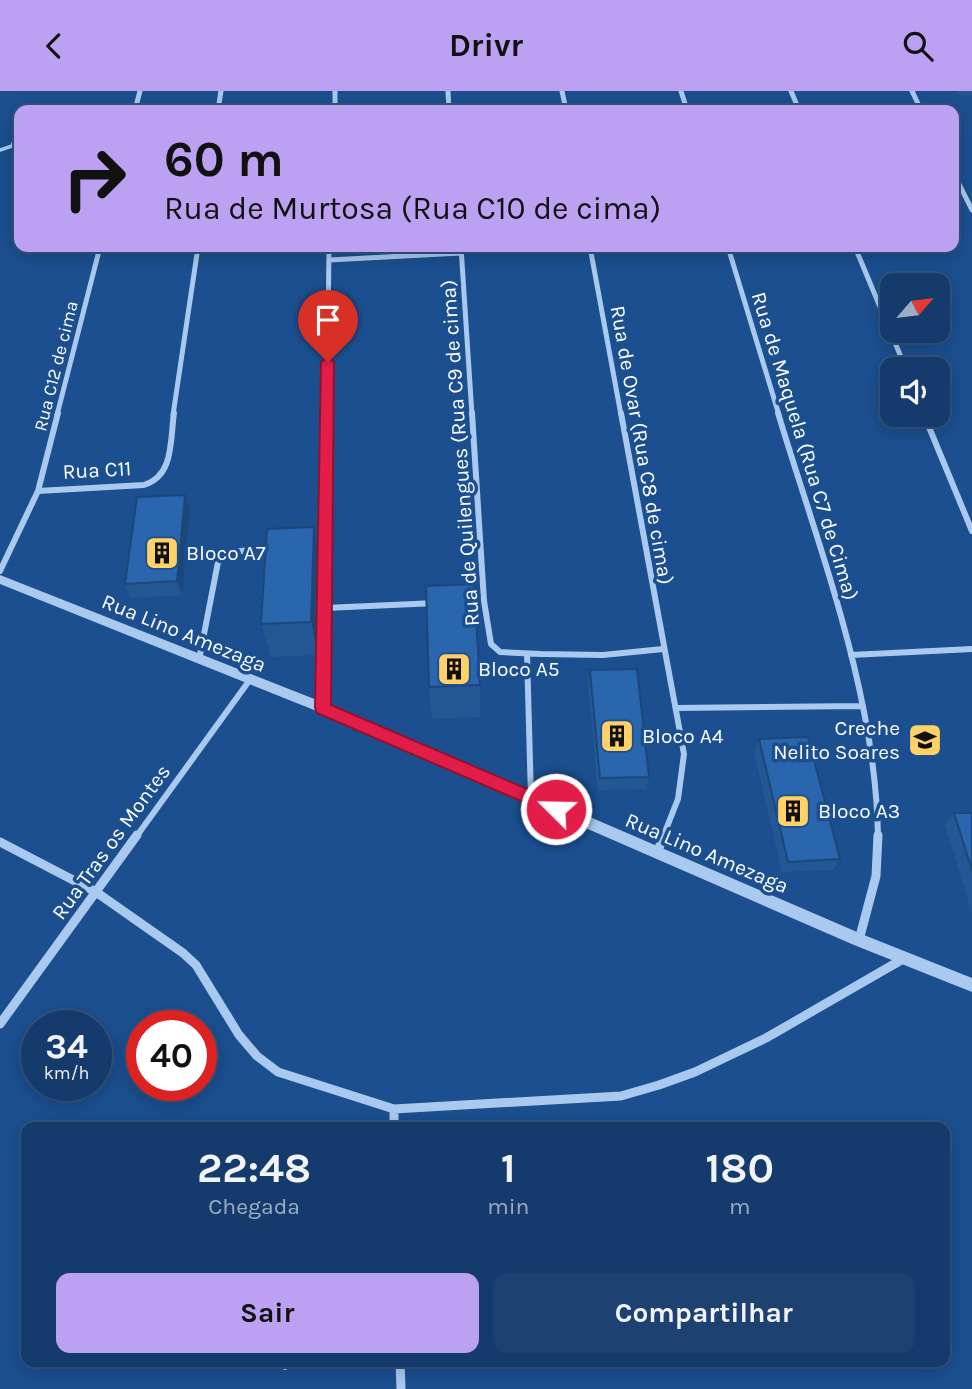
<!DOCTYPE html>
<html lang="pt">
<head>
<meta charset="utf-8">
<style>
  :root { --surface:#143b6b; --page:#1d4271; --text:#f1f3f6; --muted:#9dadc1; --line:#33557e; --accent:#bca0f2 }
  body { margin:0; font-family:Karla,sans-serif; background:var(--page); color:var(--text); height:100vh; display:flex; flex-direction:column; font-size:26px; white-space:nowrap }
  * { box-sizing:border-box; margin:0 }
  p { font-size:23px; color:var(--muted) }
  .icon { flex:none; width:38px; height:38px; fill:none; stroke:currentColor; stroke-width:2; stroke-linecap:round; stroke-linejoin:round }
  .map { position:relative; flex:1; overflow:hidden }
  .panel { position:absolute; left:21px; top:1031px; width:929px; height:245px; display:flex; flex-direction:column; background:var(--surface); border-radius:14px; box-shadow:0 4px 18px #0003,0 0 0 2px var(--line) }
  .panel>* { flex:none }
  .top-card { position:absolute; left:14px; top:14px; width:945px; height:147px; border-radius:14px; box-shadow:0 4px 18px #0003,0 0 0 2px var(--line); background:#bca0f2; color:#111; overflow:hidden }
  .needle { width:46px; rotate:62deg }
  .controls { position:absolute; left:880px; top:182px; display:grid; gap:14px }
  .controls a { display:grid; place-items:center; width:70px; height:70px; border-radius:14px; background:var(--surface); box-shadow:0 4px 18px #0003,0 0 0 2px var(--line); font-size:35px }
  .speed { position:absolute; left:21px; top:919px; display:flex; gap:14px; font-size:35px; font-weight:700; text-align:center }
  .speed>* { display:grid; place-content:center; width:91px; height:91px; border-radius:50%; background:var(--surface); box-shadow:0 4px 18px #0003,0 0 0 2px var(--line); line-height:1 }
  .speed small { font-size:18px; font-weight:400 }
  .speed .limit { border:10px solid #d22; background:#fff; color:#111 }
  .pin { position:absolute; display:grid; place-items:center; width:60px; height:60px; color:#fff; margin:-72px -30px; border-radius:50% 50% 50% 0; rotate:-45deg; box-shadow:0 0 7px #0007 }
  .pin .icon { rotate:45deg }
  .me { position:absolute; width:77px; margin:-38px; rotate:293deg; stroke-linejoin:round; filter:drop-shadow(0 0 5px #0008) }
  .turn { display:flex; align-items:center; gap:24px; height:147px; padding:0 35px; font-size:32px }
  .turn .icon { width:91px; height:91px; stroke-width:2.5 }
  .turn b { display:block; font-size:49px; line-height:60px }
  .eta { display:flex; justify-content:space-evenly; align-items:center; height:119px; text-align:center }
  .eta b { font-size:42px; font-weight:700; line-height:49px }
  .action { display:flex; gap:14px; margin-top:auto; padding:14px 35px }
  .action a { flex:1; height:80px; border-radius:14px; background:var(--accent); color:#111; font-size:28px; font-weight:700; line-height:80px; text-align:center }
  .action a+a { background:var(--page); color:var(--text) }
  header { display:flex; justify-content:space-between; align-items:center; height:91px; padding:0 35px; background:var(--accent); color:#111; font-size:32px; font-weight:700 }
  .map>svg:first-child { display:block }
  .lines { fill:none; stroke-linecap:round; stroke-linejoin:round }
  .service-far1 { stroke:#a9c9ee; stroke-width:3.5 }
  .service { stroke:#a9c9ee; stroke-width:6 }
  .minor-far2 { stroke:#a9c9ee; stroke-width:5 }
  .minor-far1 { stroke:#a9c9ee; stroke-width:6 }
  .minor { stroke:#a9c9ee; stroke-width:9 }
  .tertiary { fill:#a9c9ee; fill-rule:evenodd }
  .wall { fill:#245895 }
  .shaded-wall { fill:#1d4779 }
  .building { fill:#2a66ad; stroke:#1d4779; stroke-width:2 }
  .route { fill:#e11d48; stroke:#92132f; stroke-width:2 }
  .labels { text-anchor:middle; dominant-baseline:central; stroke-width:7; stroke-linejoin:round; paint-order:stroke }
  .far-street-label { font-size:18px; fill:#fff; stroke:#1b4f8f }
  .street-label { font-size:21px; fill:#fff; stroke:#1b4f8f }
  .poi-label { font-size:21px; fill:#fff; stroke:#1b4f8f; text-anchor:start }
</style>
</head>
<body>
<header><svg class="icon" aria-label="back" viewBox="0 0 24 24"><path d="M15 5l-7 7 7 7"/></svg>Drivr<svg class="icon" aria-label="search" viewBox="0 0 24 24"><circle cx="10" cy="10" r="6"/><path d="M15 15l6 6"/></svg></header>
<div class="map">
<svg width="972" height="1298" viewBox="0 0 972 1298">
  <rect width="100%" height="100%" fill="#1b4f8f"/>
  <g class="lines">
    <!-- service-far1 -->
    <path class="service-far1" d="M0,59L12,55L19,38"/>
    <!-- service -->
    <path class="service" d="M284,1270L285,1276"/>
    <!-- minor-far2 -->
    <path class="minor-far2" d="M335,0V19
      M448,0L449,19
      M562,0L566,19
      M681,0L687,19
      M791,0L799,19
      M912,0L921,19
      M135,19L140,0
      M218,19L221,0
      M954,83L972,119
      M461,156L472,324
      M590,156L621,324
      M728,156L779,324
      M855,156L906,278
      M329,169L461,162
      M57,324L100,156
      M173,324L198,156
      M327,324L329,156"/>
    <!-- minor-far1 -->
    <path class="minor-far1" d="M472,322L484,510L491,553L500,561L541,563L603,564L663,558
      M621,322L684,663L678,708L663,746
      M778,322C819,458 876,602 878,746
      M924,324L972,440
      M38,400L144,394C174,385 170,350 174,322
      M0,480L38,400L58,322
      M325,517L436,512
      M527,563L531,707
      M851,564L972,558
      M199,569L218,471L234,461L272,456
      M323,617L327,322
      M676,617L863,615
      M136,746L249,590"/>
    <!-- minor -->
    <path class="minor" d="M0,751L96,801L183,862L196,874L239,944L257,965L278,981L394,1018L621,1005L659,994L695,981L766,947L903,868
      M657,762L664,744
      M859,849L876,785L878,744
      M0,933L137,744
      M394,1018V1036
      M400,1270L401,1298"/>
    <!-- tertiary -->
    <path class="tertiary" d="M0,484L327,613L864,844L972,887V901L854,854L319,621L0,493Z"/>
  </g>
  <!-- wall -->
  <path class="wall" d="M957,0H972V4H959Z
    M185,404L190,418L182,504L131,507L125,493Z
    M321,472L318,564L271,566L261,533Z
    M590,579L649,686L646,698L598,699L588,592Z
    M480,594V626L432,628L429,596Z
    M759,648L840,768L833,779L782,781L754,661Z
    M954,722H972V822L945,734Z"/>
  <!-- shaded-wall -->
  <path class="shaded-wall" d="M185,404L190,418L182,504L177,490Z
    M314,436L321,472L318,564L311,531Z"/>
  <!-- building -->
  <path class="building" d="M185,404L177,490L125,493L137,406Z
    M314,436L311,531L261,533L267,438Z
    M474,493L480,594L429,596L426,495Z
    M637,578L649,686L600,687L590,579Z
    M808,646L840,768L788,771L759,648Z
    M954,722H972V779Z"/>
  <!-- route -->
  <path class="route" d="M328,267L334,271L331,614L562,713L565,718L562,723L556,725L551,723L317,622L315,617L321,271Z"/>
  <!-- icons -->
  <defs>
    <g id="building-square" transform="scale(1.75)"><rect x="-9" y="-9" width="18" height="18" rx="4" fill="#ffd166" stroke="#1b4f8f"/><path d="M-4-6H4V6H1V3H-1V6H-4ZM-2.5-4.3h1.7v1.8h-1.7ZM.8-4.3h1.7v1.8H.8ZM-2.5-1h1.7V.8h-1.7ZM.8-1h1.7V.8H.8Z" fill="#111"/></g>
    <g id="school-square" transform="scale(1.75)"><rect x="-9" y="-9" width="18" height="18" rx="4" fill="#ffd166" stroke="#1b4f8f"/><path d="M0-5L7-2L0 1L-7-2ZM-4 1L0 2.5L4 1V4Q0 6-4 4Z" fill="#111"/></g>
  </defs>
  <g fill-rule="evenodd">
    <use href="#building-square" x="162" y="462"/>
    <use href="#building-square" x="454" y="578"/>
    <use href="#building-square" x="617" y="645"/>
    <use href="#school-square" x="925" y="649"/>
    <use href="#building-square" x="793" y="720"/>
  </g>
  <g class="labels">
    <!-- far-street labels -->
    <g class="far-street-label">
      <text transform="translate(56 275) rotate(-76)">Rua C12 de cima</text>
    </g>
    <!-- street labels -->
    <g class="street-label">
      <text transform="translate(642 354) rotate(80)">Rua de Ovar (Rua C8 de cima)</text>
      <text transform="translate(805 355) rotate(73)">Rua de Maquela (Rua C7 de Cima)</text>
      <text transform="translate(460 362) rotate(-94)">Rua de Quilengues (Rua C9 de cima)</text>
      <text transform="translate(97 379) rotate(-3)">Rua C11</text>
      <text transform="translate(184 542) rotate(22)">Rua Lino Amezaga</text>
      <text transform="translate(111 751) rotate(-54)">Rua Tras os Montes</text>
      <text transform="translate(707 762) rotate(23)">Rua Lino Amezaga</text>
    </g>
    <!-- poi labels -->
    <g class="poi-label">
      <text x="186" y="462">Bloco A7</text>
      <text x="478" y="578">Bloco A5</text>
      <text x="900" y="637" text-anchor="end">Creche<tspan x="900" dy="24">Nelito Soares</tspan></text>
      <text x="642" y="645">Bloco A4</text>
      <text x="818" y="720">Bloco A3</text>
    </g>
  </g>
</svg>
<div class="controls">
<a><svg class="needle" viewBox="-14 -14 28 28"><path d="M0-13l5 13h-10z" fill="#e53935"/><path d="M0 13l5-13h-10z" fill="#9dadc1"/></svg></a>
<a><svg class="icon" aria-label="sound" viewBox="0 0 24 24"><path d="M4 9h4l5-4v14l-5-4H4zM17 9q2 3 0 6"/></svg></a>
</div>
<div class="speed"><div>34<small>km/h</small></div><div class="limit">40</div></div>
<div class="pin" style="left:328px;top:271px;background:#d93025"><svg class="icon" aria-label="arrive" viewBox="0 0 24 24"><path d="M6 21V4h12l-3 4 3 4H6"/></svg></div>
<svg class="me" style="left:556px;top:718px" viewBox="-20 -20 40 40"><circle r="17" fill="#e11d48" stroke="#fff" stroke-width="3"/><path d="M0-11L8 9 0 5-8 9z" fill="#fff"/></svg>
<div class="top-card">
<div class="turn"><svg class="icon" aria-label="right" viewBox="0 0 24 24"><path d="M7 20v-9h11M14 6l5 5-5 5"/></svg><div><b>60 m</b>Rua de Murtosa (Rua C10 de cima)</div></div>
</div>
<section class="panel">
<div class="eta">
<div><b>22:48</b><p>Chegada</p></div>
<div><b>1</b><p>min</p></div>
<div><b>180</b><p>m</p></div>
</div>
<div class="action"><a>Sair</a><a>Compartilhar</a></div>
</section>
</div>
</body>
</html>
